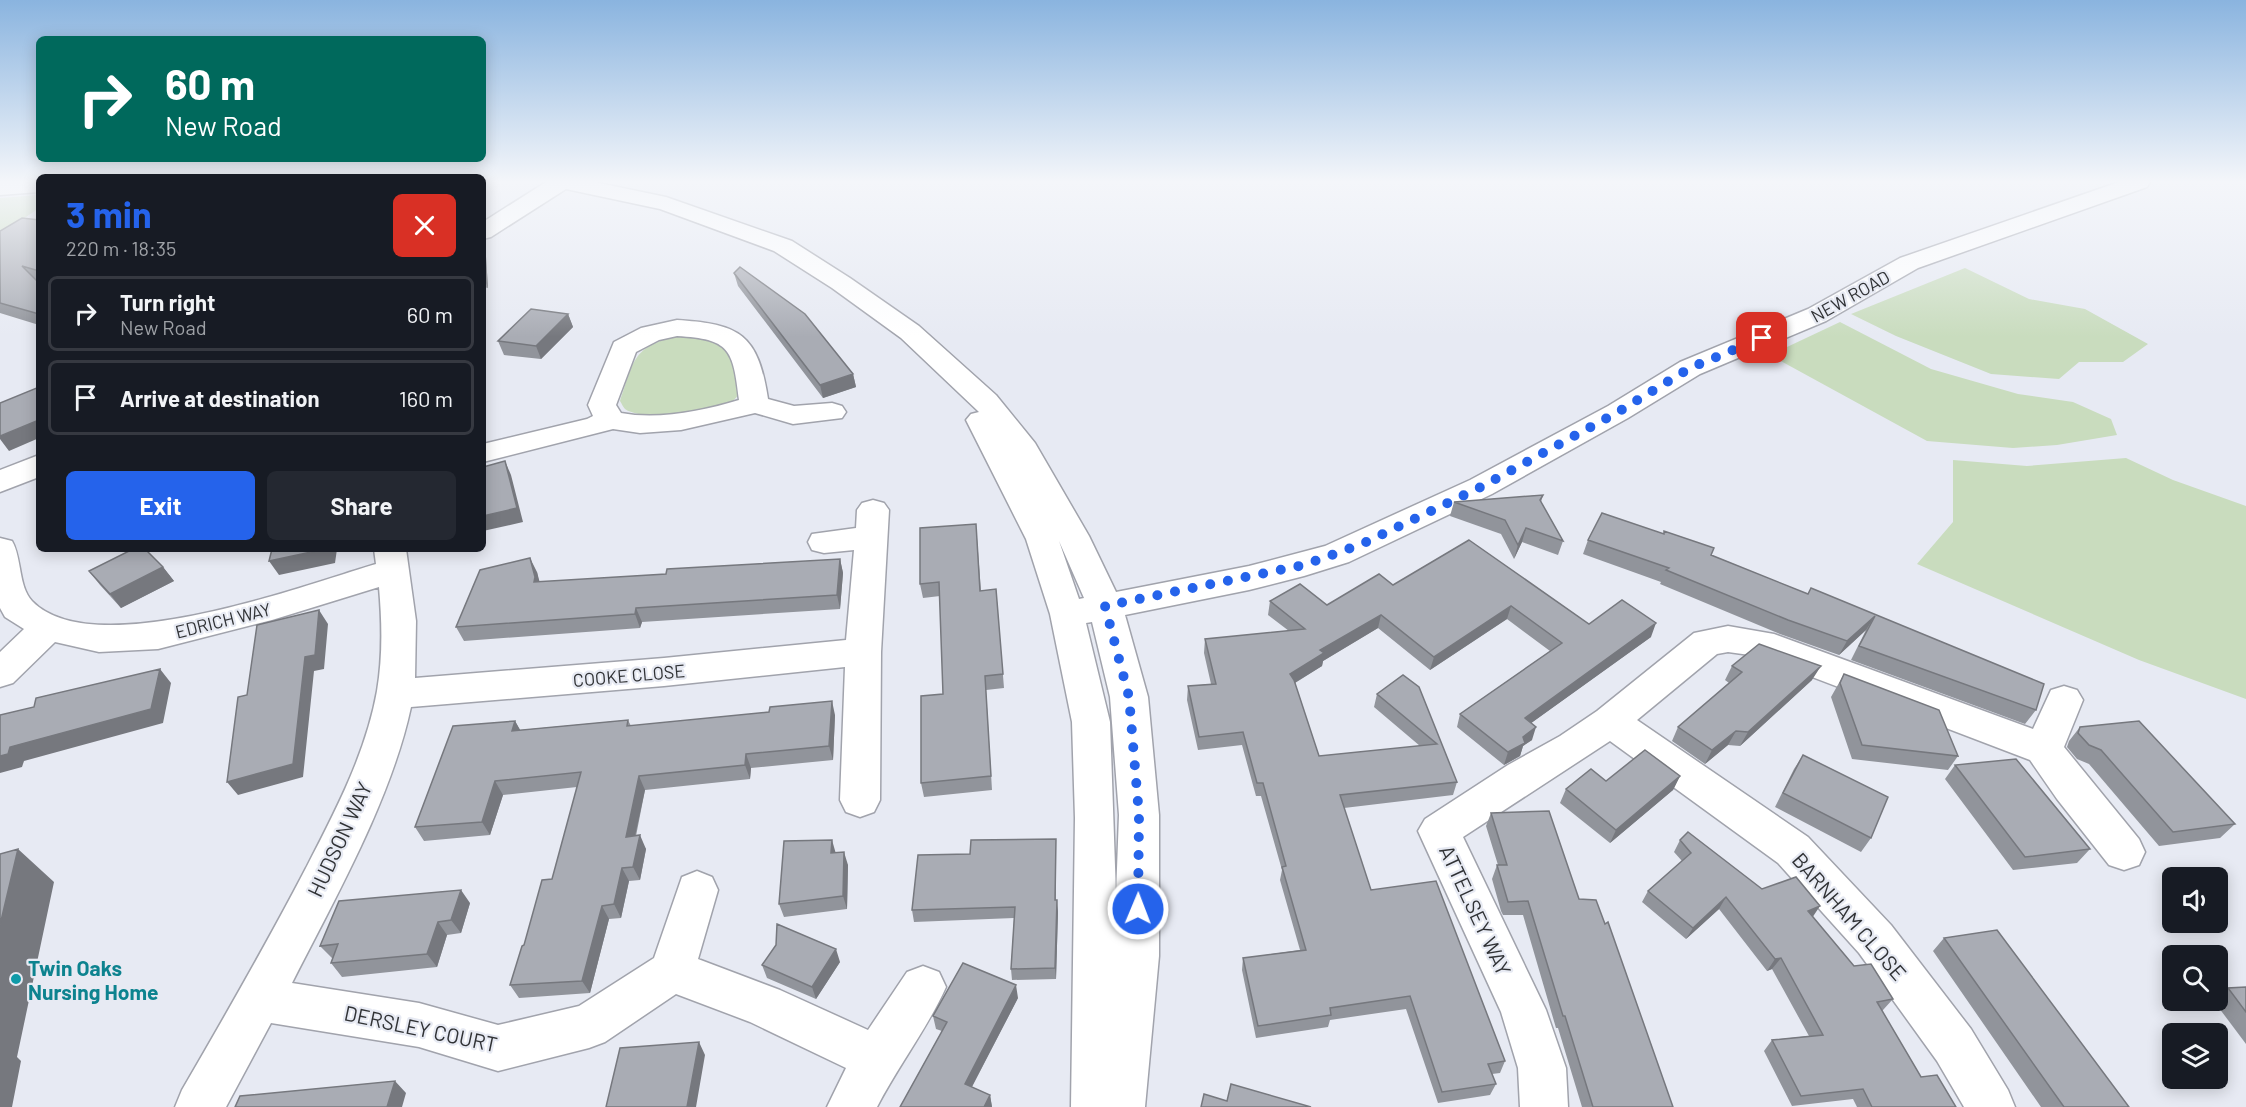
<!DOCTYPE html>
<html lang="en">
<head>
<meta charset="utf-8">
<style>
  :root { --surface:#171b24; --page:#242831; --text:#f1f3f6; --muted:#9ea1a6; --line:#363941; --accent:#2563eb }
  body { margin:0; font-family:Barlow,sans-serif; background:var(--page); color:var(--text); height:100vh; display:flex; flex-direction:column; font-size:22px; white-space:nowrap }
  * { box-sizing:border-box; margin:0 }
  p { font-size:20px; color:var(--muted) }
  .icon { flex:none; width:33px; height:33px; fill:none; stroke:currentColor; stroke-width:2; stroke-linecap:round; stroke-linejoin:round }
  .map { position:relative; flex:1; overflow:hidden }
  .drawer { position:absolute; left:36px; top:174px; width:450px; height:378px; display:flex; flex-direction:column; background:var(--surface); border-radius:9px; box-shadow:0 3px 15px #0003 }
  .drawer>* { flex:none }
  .banner { position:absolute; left:36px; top:36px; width:450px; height:126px; border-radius:9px; box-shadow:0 3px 15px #0003; background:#00695c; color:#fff; overflow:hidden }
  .tools { position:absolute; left:2162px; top:867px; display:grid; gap:12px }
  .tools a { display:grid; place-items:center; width:66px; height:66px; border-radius:9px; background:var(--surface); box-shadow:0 3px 15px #0003; font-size:30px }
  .pin { position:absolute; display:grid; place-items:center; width:51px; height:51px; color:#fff; margin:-26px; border-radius:12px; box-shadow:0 3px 9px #0006 }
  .me { position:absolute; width:66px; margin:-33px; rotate:1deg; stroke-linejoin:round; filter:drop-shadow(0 0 4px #0008) }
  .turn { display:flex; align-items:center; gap:21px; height:126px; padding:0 30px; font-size:27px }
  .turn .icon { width:78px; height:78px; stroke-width:2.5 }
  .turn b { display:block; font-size:42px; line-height:51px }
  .round { display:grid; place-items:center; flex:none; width:63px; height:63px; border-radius:9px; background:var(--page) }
  .summary { display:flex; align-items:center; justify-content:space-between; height:102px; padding:0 30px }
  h1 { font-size:36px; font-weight:700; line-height:45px; color:var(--accent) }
  .action { display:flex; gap:12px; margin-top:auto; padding:12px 30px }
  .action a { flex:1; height:69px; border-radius:9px; background:var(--accent); color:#fff; font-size:24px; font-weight:700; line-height:69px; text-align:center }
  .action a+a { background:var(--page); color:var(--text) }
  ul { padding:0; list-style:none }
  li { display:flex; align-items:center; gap:18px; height:75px; margin:0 12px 9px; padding:0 18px; border:3px solid var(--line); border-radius:9px }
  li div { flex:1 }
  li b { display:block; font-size:22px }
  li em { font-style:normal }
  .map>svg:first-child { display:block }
  .green { fill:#c9dcbe }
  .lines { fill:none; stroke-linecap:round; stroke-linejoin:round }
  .minor-casing { stroke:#a1a3ac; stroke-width:3 }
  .minor { fill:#fff; fill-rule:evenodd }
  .wall { fill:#91949b }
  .shaded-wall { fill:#76787e }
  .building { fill:#a9acb4; stroke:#76787e; stroke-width:1.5 }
  .route { stroke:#2563eb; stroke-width:10; stroke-dasharray:0 18 }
  .culture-dot { fill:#0f9aa8; stroke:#e7eaf3; stroke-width:2 }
  .labels { text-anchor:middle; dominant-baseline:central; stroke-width:4.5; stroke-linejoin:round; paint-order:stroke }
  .street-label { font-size:18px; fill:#303235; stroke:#e7eaf3 }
  .near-street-label { font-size:21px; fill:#303235; stroke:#e7eaf3 }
  .near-culture-label { font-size:21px; font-weight:bold; fill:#0d838f; stroke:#e7eaf3; text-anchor:start }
</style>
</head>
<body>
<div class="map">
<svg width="2246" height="1107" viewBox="0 0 2246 1107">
  <rect width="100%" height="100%" fill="#e7eaf3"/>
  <!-- green -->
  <path class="green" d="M39,195V208L0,235V198Z
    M1965,268L2029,299L2085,309L2148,344L2123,362H2079L2059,379L1991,374L1896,336L1851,314Z
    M1840,322L1931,369L2018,394L2073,402L2111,419L2117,435L2057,445L2013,448L1927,441L1770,355Z
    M677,336C727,337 727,344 743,388C738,396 733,403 723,407C706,415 641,421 625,409C623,407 622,404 620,401C634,361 632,347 677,336Z
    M2126,458L2173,480L2246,506V699L2139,660L1917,564L1953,522V460L2027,466Z"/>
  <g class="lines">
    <!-- minor casing -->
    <g class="minor-casing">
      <path id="minor" d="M0,182H39V192L0,195Z
        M546,182H594L666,197L792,241L850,278L919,326L996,395L1035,443L1089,536L1116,592L1249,566L1325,546L1470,480L1608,406L1680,362L1808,309L1900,258L2119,182H2150L2147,187L1918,268L1826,321L1700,374L1628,418L1492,494L1349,562L1304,576L1249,590L1125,615L1148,697L1159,815V956L1145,1107H1071L1075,818L1072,722L1050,614L1026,539L966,420L971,414L979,412L901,338L832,288L774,251L660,209L566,189L491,237L483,239V222ZM1059,541L1084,598L1079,599ZM1092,622L1110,697L1119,815L1116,895L1110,722L1086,623Z
        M677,320C740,324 758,334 768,399L794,406L832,403L842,406L846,412L842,418L793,424L755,413L681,430L640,433L613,429L483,462V444L587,419L593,416L588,405L614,342L641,328ZM677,336C730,339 733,349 739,400C703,411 658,420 621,413L616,405L636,352L659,340Z
        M39,455V477L0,492V470Z
        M873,500L884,503L889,510L881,652L880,800L874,812L860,817L846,812L840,800L845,667L664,686L411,707C391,800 335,898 292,983L419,1003L498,1025L579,1006L654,958L682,877L697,871L712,877L718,890L698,959L780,990L868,1030L907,972L923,966L939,972L946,987C927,1029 898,1066 877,1107H827L846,1068L750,1022L676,994L605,1042L589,1048L498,1071L419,1047L271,1023L226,1107H175L182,1090C225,1016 267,943 306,868C335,812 366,753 377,691C383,656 382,622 379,587L272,620L158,649L99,652L55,642L13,683L0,687V652L24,629L5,617L0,608V538L12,541C22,558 18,586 32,601C93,664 302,586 376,564L374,549H406L416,621L415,678L664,658L846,640L854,550L824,553L812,550L808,542L812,534L856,528L857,510L862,503Z
        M1728,626L1774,634L2033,729L2051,690L2064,686L2077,690L2083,700L2064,747L2139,839L2145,852L2139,865L2124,870L2109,865L2057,799L2030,760L1757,656L1728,652L1717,654L1637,720L1808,837L1891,925L1971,1029L2008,1090L2015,1107H1964L1937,1061L1859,953L1778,863L1610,741L1463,837L1546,1010L1566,1068L1568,1107H1520L1518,1068L1501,1012L1418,831L1425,819L1508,765L1560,736L1597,711L1694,633Z"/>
    </g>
    <!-- minor -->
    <use href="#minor" class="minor"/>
  </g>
  <!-- wall -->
  <path class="wall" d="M39,220V282L37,281L39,283V325L0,313V231Z
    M483,235L485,241L488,288L483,287Z
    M734,273L853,374L856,387L823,398L738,286Z
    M568,314L573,327L541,359L504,355L498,341Z
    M1543,495L1541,502L1563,541L1558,555L1522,542L1514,559L1501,534L1450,516L1454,502Z
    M977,538L981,591L996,589L1004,688L986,690L992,790L924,797L921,783L943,694L940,596L923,598L920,584Z
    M1469,540L1589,624L1651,637L1531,723L1532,740L1523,746L1520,756L1504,765L1457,727L1460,714L1550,651L1507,619L1430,670L1378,628L1323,661L1322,666L1295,683L1319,756L1420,746L1374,707L1377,694L1403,675L1457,782L1453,795L1344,808L1371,890L1505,1061L1500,1073L1492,1074L1496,1084L1490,1095L1438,1103L1406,1009L1330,1020L1328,1027L1256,1038L1242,970L1243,958L1300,950L1280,880L1282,870L1261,796H1256L1242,745L1198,750L1187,700L1188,686L1211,684L1204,653L1205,639L1289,631L1268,615L1270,601L1327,605L1393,585Z
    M1588,540L1711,555L1808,594L1811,588L2036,710L2025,724L1851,660L1866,630L1839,655L1780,634L1660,584L1661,582L1583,554Z
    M840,559L843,573L840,609L642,622L640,628L464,641L456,627L537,572L539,582L666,574Z
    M163,567L174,581L121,608L100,585L89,571Z
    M1732,666L1812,680L1740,746L1728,745L1705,764L1672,741L1678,727L1729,683L1725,680Z
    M1844,674L1958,756L1948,770L1852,759L1831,697Z
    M835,715L833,760L751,768L750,779L645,790L636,836L646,849L640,880L629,881L621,918L609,919L590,993L519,998L510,985L524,945L552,879L577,787L503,795L490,835L424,841L415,827L515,721L520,730L628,720L631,726Z
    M2080,727L2235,824L2220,838L2159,846L2089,764L2077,759L2067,747L2069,741Z
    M1803,755L1871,838L1861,852L1775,807L1794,769Z
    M1955,765L2090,849L2077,863L2013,870L1945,779Z
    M1680,776L1673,790L1610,843L1560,803L1566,789L1606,781Z
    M1491,813L1579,899L1673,1107H1582L1558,1028H1556L1523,915H1503L1501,911L1492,879L1497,865H1498L1486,826Z
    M1056,839V900L1058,912L1056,979L1012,980L1011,969L1014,918L914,922L912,910L970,854Z
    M1680,840L1762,889L1813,917L1854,966L1893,999L1883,1010L1882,1011L1921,1077L1956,1107H1857L1853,1099L1792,1106L1764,1051L1772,1040L1809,1036L1772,969L1767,971L1719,909L1686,939L1642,902L1648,891L1682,861L1674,852Z
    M835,853L848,865L847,909L784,917L779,904Z
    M470,903L461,933L447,935L437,967L342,977L331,963L333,959L320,946Z
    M1944,938L2129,1107H2041L1933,951Z
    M840,962L816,999L767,978L762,965Z
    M2246,987V1044L2213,1000H2217V997L2228,988Z
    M1018,998L972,1087L990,1095L992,1107H900L942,1031L936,1029L933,1016Z"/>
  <!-- shaded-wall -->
  <path class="shaded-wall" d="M483,196L484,219L483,220Z
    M483,235L485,241L488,288L483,276Z
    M568,314L573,327L541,359L536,346Z
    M853,374L856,387L823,398L820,385Z
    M39,420V438L9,451L0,439V436Z
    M505,461L511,475L523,522L483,531V516Z
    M1526,528L1522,542L1514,559L1518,545Z
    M325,549H337L335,563L279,575L269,561Z
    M530,558L537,572L542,591L534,582Z
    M840,559L843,573L840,609L837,595Z
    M163,567L174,581L121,608L110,594Z
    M1511,606L1507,619L1430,670L1434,657Z
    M636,608L642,622L640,628L635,614Z
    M319,610L328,624L324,669L314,671L303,777L238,795L227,782L305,657Z
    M1381,615L1378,628L1323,661L1322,666L1288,687L1290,674L1320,650Z
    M1875,616L1866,630L1839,655L1847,641Z
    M1656,623L1651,637L1520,731L1525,718Z
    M1821,666L1812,680L1740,746L1748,732Z
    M160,669L171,683L163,723L24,761L22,767L0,773V756L10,747Z
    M832,701L835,715L833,760L829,746Z
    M515,721L523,735L512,731Z
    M1536,727L1532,740L1523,746L1520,756L1504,765L1508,752L1523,737Z
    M1736,731L1728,745L1705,764L1712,750Z
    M746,754L751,768L750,779L745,765Z
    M639,776L645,790L632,850L626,837Z
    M1680,776L1673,790L1610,843L1616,830Z
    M495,781L503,795L490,835L482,822Z
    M640,835L646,849L640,880L633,867Z
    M832,840L836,854L831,853Z
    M18,849L54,882L17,1057L21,1061L12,1107H0V925Z
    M844,852L848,865L847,909L843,896Z
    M622,868L629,881L621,918L614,904Z
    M461,890L470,903L461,933L451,920Z
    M1726,897L1719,909L1686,939L1693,928Z
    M1057,900L1058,912L1056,979L1055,968Z
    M602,906L609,919L590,993L582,981Z
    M1820,906L1812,918L1808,911Z
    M438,922L447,935L437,967L427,954Z
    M836,949L840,962L816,999L812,987Z
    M1781,958L1772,969L1767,971L1775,959Z
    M1016,985L1018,998L967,1096L965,1084Z
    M699,1042L705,1055L696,1107H687Z
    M395,1081L406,1093L402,1107H387Z
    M990,1095L992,1107H984Z"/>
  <!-- building -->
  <path class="building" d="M22,218L39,220V271L22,266L39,283V314L0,303V231Z
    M740,267L805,314L853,374L820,385L734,273Z
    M531,309L568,314L536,346L498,341Z
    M39,387V420L0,436V403Z
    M505,461L517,508L483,516V467Z
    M1543,495L1540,500L1563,541L1526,528L1518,545L1505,520L1454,502Z
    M1602,513L1664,534V531L1714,548L1711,555L1808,594L1811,588L2044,684L2036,710L1859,646L1875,616L1847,641L1788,620L1666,570L1669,568L1588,540Z
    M976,524L980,591L996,589L1003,674L985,676L991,776L921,783V696L943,694L939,582L920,584V528Z
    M1469,540L1589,624L1622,600L1656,623L1525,718L1536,727L1523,737L1525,743L1508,752L1460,714L1562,643L1511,606L1434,657L1381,615L1320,650L1324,653L1290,674L1294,680L1319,756L1437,744L1377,694L1403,675L1419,687L1457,782L1340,795L1371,890L1436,881L1505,1061L1488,1064L1496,1084L1442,1092L1410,996L1330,1008L1331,1015L1258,1026L1243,958L1306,950L1282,867L1286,866L1263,783H1257L1243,732L1199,737L1188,686L1216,684L1205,639L1305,629L1270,601L1300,584L1327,605L1379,574L1393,585Z
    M133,549H145L163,567L110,594L89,571Z
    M272,549H325L269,561Z
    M530,558L535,577L534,582L666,574L667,569L840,559L837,595L636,608L635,614L456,627L480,570Z
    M319,610L315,655L305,657L293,764L227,782L238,697L247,695L257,625Z
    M1759,644L1821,666L1748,732L1736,731L1712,750L1678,727L1742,672L1732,666Z
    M160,669L151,709L10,747L8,754L0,756V715L34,707L36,698Z
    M1844,674L1939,710L1958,756L1862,745L1840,683Z
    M832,701L829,746L746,754L745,765L639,776L626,837L640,835L633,867L622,868L614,904L602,906L582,981L510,985L522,946L524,945L542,880L552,879L581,772L495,781L482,822L415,827L453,726L515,721L512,731L628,720L627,726L769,712L770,707Z
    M2139,721L2235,824L2173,832L2101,750L2089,745L2078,733L2080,727Z
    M1645,750L1680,776L1616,830L1566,789L1591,769L1606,781Z
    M1803,755L1888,797L1871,838L1783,793Z
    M2016,759L2090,849L2025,857L1955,765Z
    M1549,811L1579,899L1596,900L1605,924L1608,922L1673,1107H1593L1565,1016H1563L1528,901L1508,902L1497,865H1507L1491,813Z
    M1688,832L1762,889L1796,877L1820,906L1808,911L1854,966L1871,964L1893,999L1877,1002L1921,1077L1937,1075L1956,1107H1872L1863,1089L1801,1096L1772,1040L1823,1035L1781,958L1775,959L1726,897L1693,928L1648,891L1691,853L1680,840Z
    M1056,839L1055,900H1057L1055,968L1011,969L1015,907L912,910L918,855L970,854L971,840Z
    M832,840L831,853L844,852L843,896L779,904L784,841Z
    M18,849L0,925V854Z
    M461,890L451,920L438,922L427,954L331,963L338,944L320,946L339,901Z
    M777,924L836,949L812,987L762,965L776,945Z
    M1997,930L2129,1107H2064L1944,938Z
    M963,963L1016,985L965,1084L990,1095L984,1107H900L947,1022L933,1016Z
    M2246,987V1012L2228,988Z
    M699,1042L687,1107H606L620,1048Z
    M395,1081L387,1107H235L240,1096Z
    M1231,1084L1311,1107H1201L1204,1094L1227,1101Z"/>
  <!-- sky -->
  <linearGradient id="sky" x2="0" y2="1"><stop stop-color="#8ab4df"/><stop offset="0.54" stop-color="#f4f6fa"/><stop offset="1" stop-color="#f4f6fa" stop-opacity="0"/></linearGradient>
  <rect width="2246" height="337" fill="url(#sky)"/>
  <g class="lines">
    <!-- route -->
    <path class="route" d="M1138,909L1139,815L1129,697L1105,606L1304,565L1362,544L1481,487L1618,412L1690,368L1762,338"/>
  </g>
  <!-- markers -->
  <circle class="culture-dot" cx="16" cy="979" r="6"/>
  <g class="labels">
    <!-- street labels -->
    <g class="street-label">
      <text transform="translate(1850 296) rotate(-29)">NEW ROAD</text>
      <text transform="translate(223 620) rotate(-14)">EDRICH WAY</text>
      <text transform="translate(629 675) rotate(-5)">COOKE CLOSE</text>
    </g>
    <!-- near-street labels -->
    <g class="near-street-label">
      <text transform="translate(339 839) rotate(-65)">HUDSON WAY</text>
      <text transform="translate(1476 910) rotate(65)">ATTELSEY WAY</text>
      <text transform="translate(1850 916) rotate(49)">BARNHAM CLOSE</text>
      <text transform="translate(421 1028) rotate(12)">DERSLEY COURT</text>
    </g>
    <!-- near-culture labels -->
    <g class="near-culture-label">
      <text x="28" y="967">Twin Oaks<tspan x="28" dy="24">Nursing Home</tspan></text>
    </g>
  </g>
</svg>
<div class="tools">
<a><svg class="icon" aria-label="sound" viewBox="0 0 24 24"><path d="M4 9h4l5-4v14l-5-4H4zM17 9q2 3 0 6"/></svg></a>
<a><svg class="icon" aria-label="search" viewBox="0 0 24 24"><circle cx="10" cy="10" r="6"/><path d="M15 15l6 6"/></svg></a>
<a><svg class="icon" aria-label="layers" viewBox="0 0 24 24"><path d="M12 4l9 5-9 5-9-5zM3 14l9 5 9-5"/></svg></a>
</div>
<div class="pin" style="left:1762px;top:338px;background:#d93025"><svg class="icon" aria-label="arrive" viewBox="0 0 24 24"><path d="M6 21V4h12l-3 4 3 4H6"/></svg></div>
<svg class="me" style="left:1138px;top:909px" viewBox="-20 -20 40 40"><circle r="17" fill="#2563eb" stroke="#fff" stroke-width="3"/><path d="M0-11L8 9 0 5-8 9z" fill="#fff"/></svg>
<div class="banner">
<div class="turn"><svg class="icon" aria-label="right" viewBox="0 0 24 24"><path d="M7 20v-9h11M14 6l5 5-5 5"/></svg><div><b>60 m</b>New Road</div></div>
</div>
<section class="drawer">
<div class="summary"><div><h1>3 min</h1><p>220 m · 18:35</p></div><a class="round" style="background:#d93025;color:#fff"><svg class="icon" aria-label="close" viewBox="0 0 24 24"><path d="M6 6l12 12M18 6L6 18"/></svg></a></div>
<ul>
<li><svg class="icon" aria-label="right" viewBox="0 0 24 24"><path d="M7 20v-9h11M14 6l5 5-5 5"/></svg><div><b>Turn right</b><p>New Road</p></div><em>60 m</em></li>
<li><svg class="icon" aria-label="arrive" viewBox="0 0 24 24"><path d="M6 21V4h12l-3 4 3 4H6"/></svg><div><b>Arrive at destination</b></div><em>160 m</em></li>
</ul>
<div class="action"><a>Exit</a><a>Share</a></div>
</section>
</div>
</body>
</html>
